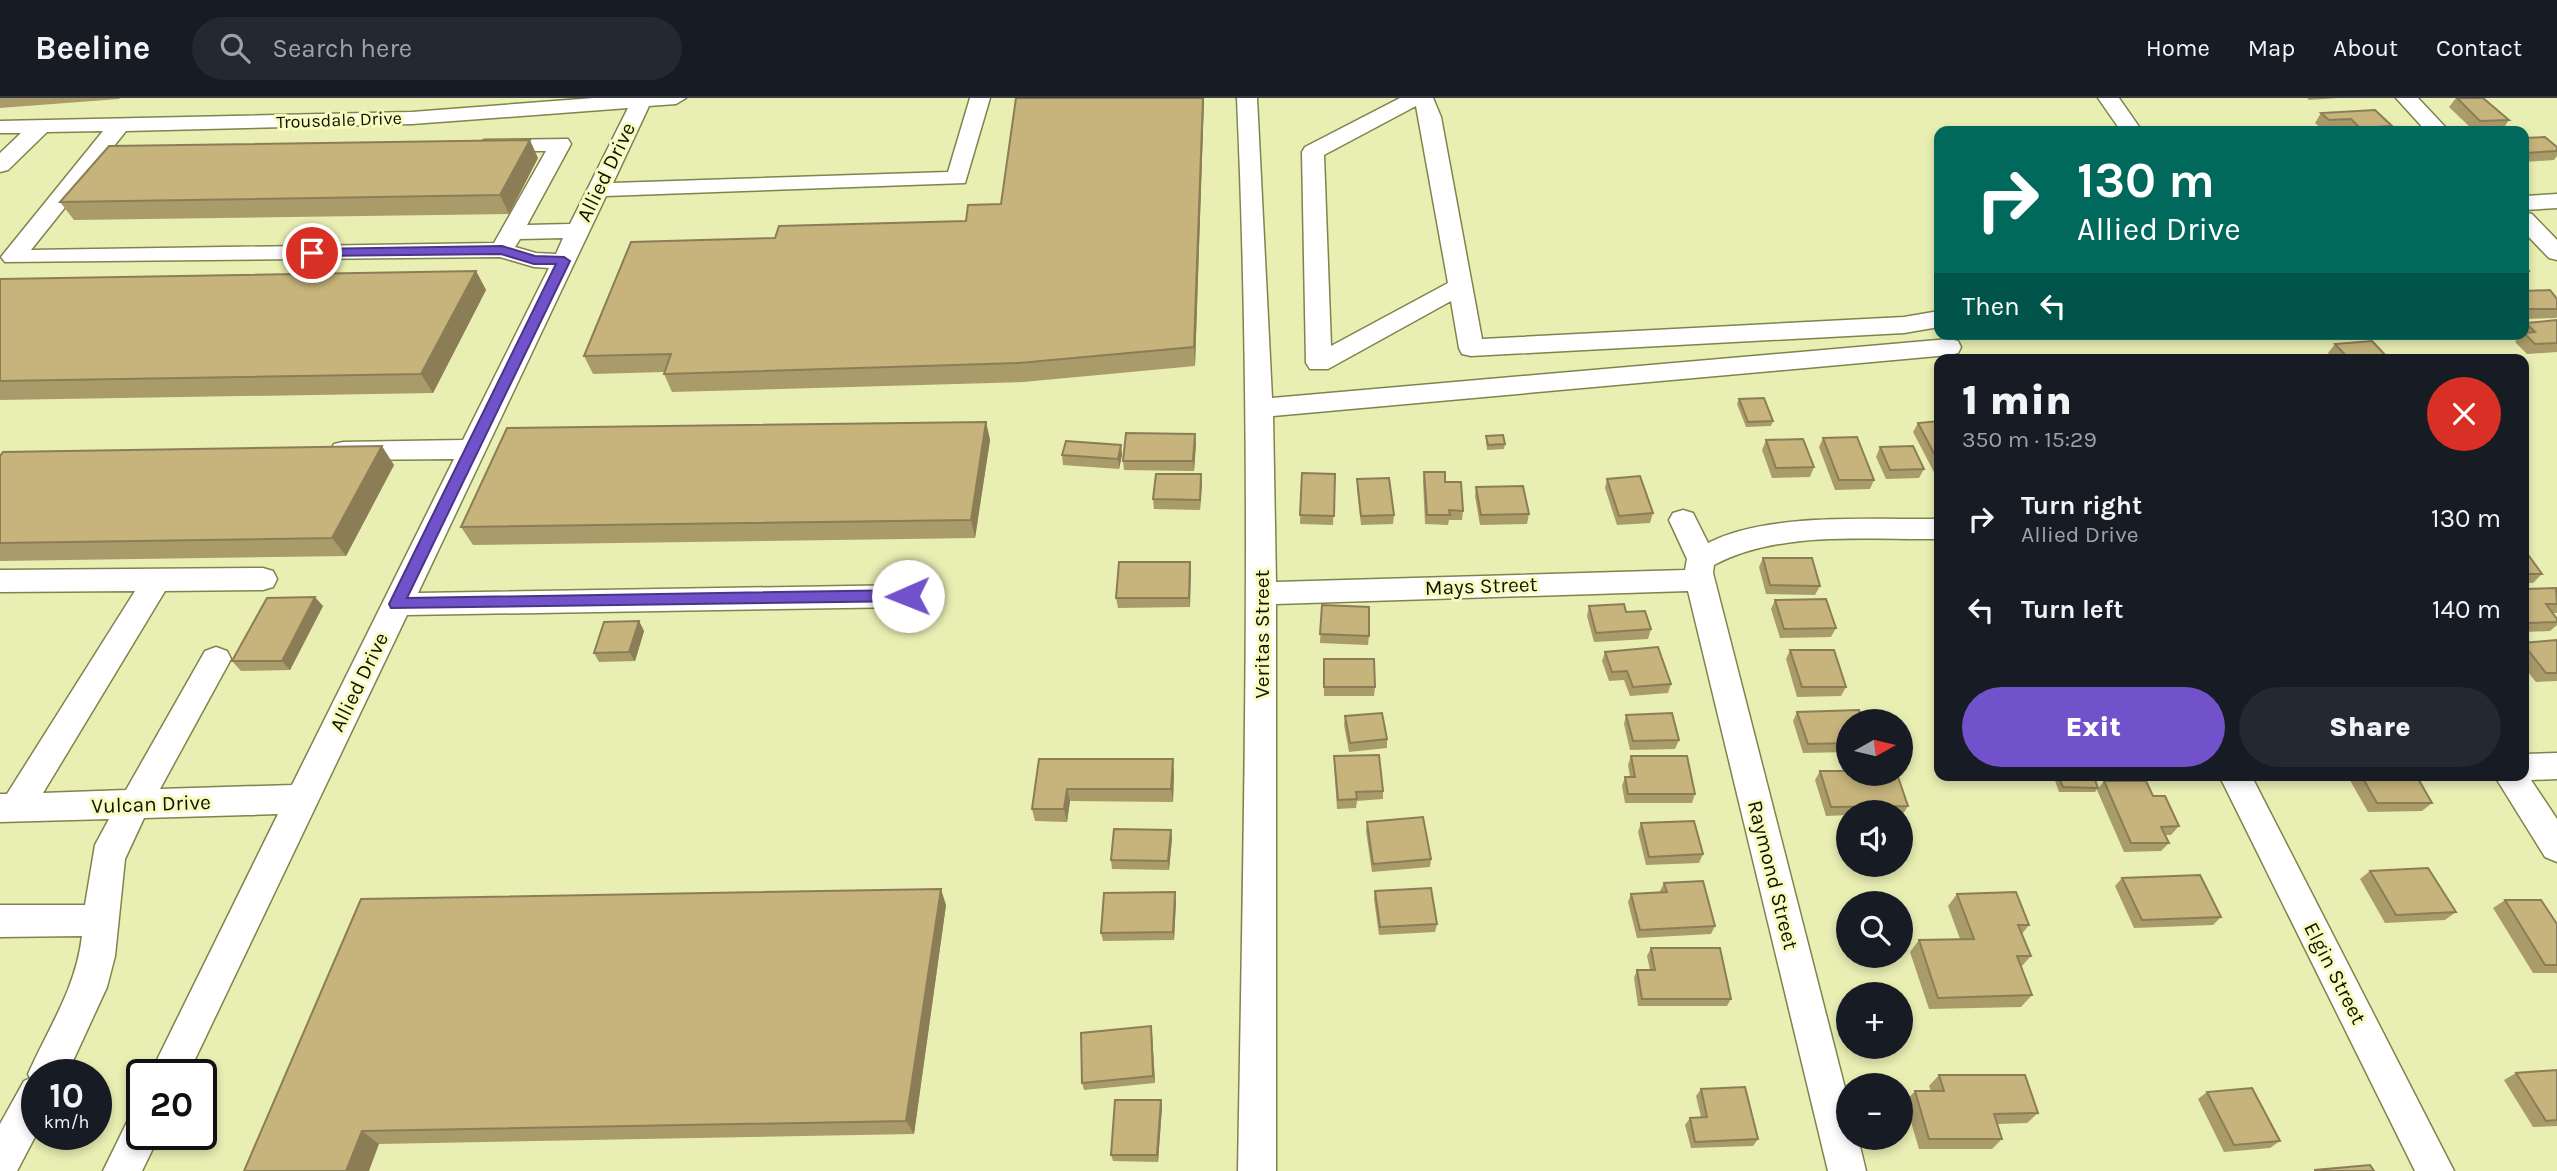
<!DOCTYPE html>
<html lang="en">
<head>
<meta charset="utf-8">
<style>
  :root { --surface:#171b24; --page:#242831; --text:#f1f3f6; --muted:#9ea1a6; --line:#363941; --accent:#7252cb }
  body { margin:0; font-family:Karla,sans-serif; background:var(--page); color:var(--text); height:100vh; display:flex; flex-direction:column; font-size:26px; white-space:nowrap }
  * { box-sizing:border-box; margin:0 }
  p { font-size:23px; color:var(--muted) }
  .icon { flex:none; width:38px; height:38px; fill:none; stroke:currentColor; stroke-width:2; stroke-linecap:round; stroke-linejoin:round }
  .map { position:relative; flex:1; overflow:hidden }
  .panel { position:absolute; left:1934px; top:256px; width:595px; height:427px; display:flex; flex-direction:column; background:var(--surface); border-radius:14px; box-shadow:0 4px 10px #0003 }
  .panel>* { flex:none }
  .guide { position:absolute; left:1934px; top:28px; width:595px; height:214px; border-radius:14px; box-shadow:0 4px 10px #0003; background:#00695c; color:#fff; overflow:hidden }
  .needle { width:46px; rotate:82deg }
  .fabs { position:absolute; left:1836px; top:611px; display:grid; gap:14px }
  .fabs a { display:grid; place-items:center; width:77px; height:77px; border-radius:50%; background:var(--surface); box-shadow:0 4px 10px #0003; font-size:35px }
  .speed { position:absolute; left:21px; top:961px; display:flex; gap:14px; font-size:35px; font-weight:700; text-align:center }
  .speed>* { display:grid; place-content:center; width:91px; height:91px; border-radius:50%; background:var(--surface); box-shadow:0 4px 10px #0003; line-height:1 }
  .speed small { font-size:18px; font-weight:400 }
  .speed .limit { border:4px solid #111; border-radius:10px; background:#fff; color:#111 }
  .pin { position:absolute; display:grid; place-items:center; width:60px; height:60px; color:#fff; margin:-30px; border:4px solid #fff; border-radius:50%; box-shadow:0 2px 7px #0007 }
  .me { position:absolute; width:77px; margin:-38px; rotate:269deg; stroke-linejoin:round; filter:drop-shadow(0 0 5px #0008) }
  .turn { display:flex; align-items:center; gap:24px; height:147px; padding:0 28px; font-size:32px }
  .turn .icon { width:91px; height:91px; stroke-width:2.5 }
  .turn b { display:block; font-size:49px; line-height:60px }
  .then { display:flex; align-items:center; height:66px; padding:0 28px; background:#0003; gap:14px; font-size:26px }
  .round { display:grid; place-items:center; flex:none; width:74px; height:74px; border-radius:37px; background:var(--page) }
  .head { display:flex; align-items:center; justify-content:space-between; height:119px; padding:0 28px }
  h1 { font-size:42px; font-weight:800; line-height:52px }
  .action { display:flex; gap:14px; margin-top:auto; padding:14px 28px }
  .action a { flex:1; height:80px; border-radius:42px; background:var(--accent); color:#fff; font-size:28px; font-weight:800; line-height:80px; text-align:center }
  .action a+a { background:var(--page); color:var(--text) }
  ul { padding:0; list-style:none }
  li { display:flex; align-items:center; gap:21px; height:91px; padding:0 28px }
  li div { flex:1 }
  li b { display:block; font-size:26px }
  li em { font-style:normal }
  header { display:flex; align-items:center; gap:42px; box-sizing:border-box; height:98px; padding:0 35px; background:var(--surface); border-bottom:2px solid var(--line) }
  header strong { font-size:33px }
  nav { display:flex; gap:38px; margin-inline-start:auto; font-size:24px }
  .search { width:490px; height:63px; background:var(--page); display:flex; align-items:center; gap:18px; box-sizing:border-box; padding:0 24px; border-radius:38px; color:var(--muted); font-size:26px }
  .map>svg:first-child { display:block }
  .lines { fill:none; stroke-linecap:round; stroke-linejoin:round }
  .minor-casing { stroke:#80834c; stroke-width:3 }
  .minor { fill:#fff; fill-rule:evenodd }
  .wall { fill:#aa9b6b }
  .shaded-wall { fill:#8b7e57 }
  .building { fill:#c6b47c; stroke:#8b7e57; stroke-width:2 }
  .route { fill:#7252cb; stroke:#4a3584; stroke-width:2 }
  .labels { text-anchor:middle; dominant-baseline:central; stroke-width:6; stroke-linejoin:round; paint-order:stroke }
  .far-street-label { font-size:18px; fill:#121301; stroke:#f7fbc0 }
  .street-label { font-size:21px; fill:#121301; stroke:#f7fbc0 }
</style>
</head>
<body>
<header>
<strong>Beeline</strong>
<div class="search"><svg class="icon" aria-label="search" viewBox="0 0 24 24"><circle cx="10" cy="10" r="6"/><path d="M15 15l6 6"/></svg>Search here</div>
<nav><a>Home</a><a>Map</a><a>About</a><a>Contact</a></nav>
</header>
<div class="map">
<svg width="2557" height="1073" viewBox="0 0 2557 1073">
  <rect width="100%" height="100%" fill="#e9eeb3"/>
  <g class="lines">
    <!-- minor casing -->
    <g class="minor-casing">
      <path id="minor" d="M594,0H686L676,6L649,8L613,85L948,74L970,0H990L965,85L606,98L418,495L908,487L918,490L923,498L918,506L908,509L407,517L188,976H150L278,716L144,720L125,761L115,858L107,889L67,976H37V1035L17,1073H0V1026L24,983L30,980L28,976C49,929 76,890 82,838L0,839V807H85L95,747L109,721L0,724V696H7L135,493L0,494V472L263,470L273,473L277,481L273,489L263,492L165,493L43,695L126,692L205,553L216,549L227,553L231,561L160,691L292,687L454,361L343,362L334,360L330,353L334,346L343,344L463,342L549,170L534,169L500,159L5,164L1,159L5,154L103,33L47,34L8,72L0,74V55L21,35H0V23L412,14ZM628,10L570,126L527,127L571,46L568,41L484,42L481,47L484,52L492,53H546L494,145L31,152L126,33L412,26ZM563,140L556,156L536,155L515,149L520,141Z
        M1237,0H1257L1272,300L1949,241L1958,243L1961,249L1958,255L1949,257L1273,318L1276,484L1685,472L1687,461L1669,422L1673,415L1683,412L1693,415L1708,445C1767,414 1873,422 1939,421V441C1867,442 1780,432 1714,467L1713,475L1848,1002V1040H1858L1866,1073H1828L1688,493L1276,506V1073H1238C1244,715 1253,358 1237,0Z
        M1400,0H1433L1441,19L1482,241L1904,219L1939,213V229L1904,235L1471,258L1462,256L1459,250L1451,203L1328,271H1310L1306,265L1302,54L1305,49ZM1416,8L1448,185L1331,248L1324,57Z
        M2098,0H2119L2142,33H2121Z
        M2396,0H2418L2449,33H2426Z
        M2557,96V110L2524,112V98Z
        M2524,114L2532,116L2557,142V162L2549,160L2524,134Z
        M2557,655V681L2531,682L2557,721V764L2545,759L2494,677H2524V656Z
        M2219,677H2251L2454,1073H2415Z
        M142,1014V1036H160L142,1073H103L129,1020Z"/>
    </g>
    <!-- minor -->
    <use href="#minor" class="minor"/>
  </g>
  <!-- wall -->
  <path class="wall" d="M0,0H120L119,1L0,10Z
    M1204,0L1195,268L1023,284L672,294L664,276V274L593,276L584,258L775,140L966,123L1001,106Z
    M2307,0H2338L2309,2Z
    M2456,0L2509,22L2502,32H2473L2449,9Z
    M2321,15L2392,28L2389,33H2348L2345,30L2323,32L2315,25Z
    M2524,40L2557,49V58L2554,62L2524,64Z
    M538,60L509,116L74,122L60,104Z
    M476,173L486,192L433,295L0,302V181Z
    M2524,193L2557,201V219L2556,220L2524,221Z
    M2557,222V254L2527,256L2515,244L2521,237L2520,236H2524V227L2526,225Z
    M2335,246L2389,261H2333L2328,255Z
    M1739,301L1773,323L1771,328L1746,329L1737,306Z
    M1939,323V375L1935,376L1913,334L1918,325Z
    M986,324L990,342L975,440L473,447L461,429Z
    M1486,338L1505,346L1504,351L1487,352L1486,343Z
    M1823,340L1874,382L1870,391L1835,392L1819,349Z
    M1766,342L1814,369L1810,379L1772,380L1762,352Z
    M1196,345L1194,373L1124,372L1123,363Z
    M1121,347L1122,357L1119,371L1063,367L1062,357Z
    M1880,349L1924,371L1919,380L1886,381L1876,359Z
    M0,358L394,367L346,458L0,463Z
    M1424,374L1445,384L1463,413L1462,422H1449L1448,427L1425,426L1423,383Z
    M1302,375L1335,376L1333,427L1300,426Z
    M1201,376L1200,412L1154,411L1153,401Z
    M1357,381L1394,417L1393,426L1361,427L1357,391Z
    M1607,381L1653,415L1650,425L1617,427L1605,390Z
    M1476,389L1529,416L1527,426L1480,427L1475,398Z
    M2524,451L2542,476L2533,485H2524Z
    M1763,460L1820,488L1815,497L1766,496L1759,469Z
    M1190,464V509L1118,510L1116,500Z
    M2524,491L2557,506V515H2553L2557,521V527L2550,533L2524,534Z
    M1775,502L1836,530L1831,539L1780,540L1771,511Z
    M1322,507L1369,538L1368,547L1320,545Z
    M323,508L290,572L241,573L232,563Z
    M1589,508L1626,514L1651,531L1648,541L1594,544L1587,518Z
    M639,523L644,533L635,563L599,564L594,555Z
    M2557,542V583L2536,584L2524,569V545Z
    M1790,552L1846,589L1841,598L1797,599L1786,561Z
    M1605,554L1671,586L1668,595L1630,598L1624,582L1609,583L1602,563Z
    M1324,570L1375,589L1374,598H1324Z
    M1797,614L1848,623V654L1803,655L1793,623Z
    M1626,617L1679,642L1675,651L1630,652L1624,626Z
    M1345,618L1387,641V650L1349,654L1344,627Z
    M1334,658L1383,693V701L1357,703L1356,710L1337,711L1334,667Z
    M1631,658L1695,696L1692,705H1625L1622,688L1625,679H1630L1628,667Z
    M1039,661L1174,674L1173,704L1070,703L1067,724L1035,723L1032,711Z
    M1820,673L1908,708L1903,716L1900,717V714H1848V717L1826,718L1815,682Z
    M2053,677H2093L2098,690L2095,694H2059Z
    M2347,677H2416L2432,705L2422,713L2368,714Z
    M2104,683L2153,698L2179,728L2171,737H2166L2169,745L2161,753L2124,754L2097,692Z
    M1367,724L1431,761L1430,769L1372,774L1366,733Z
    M1641,725L1703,756L1699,765L1646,767L1638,734Z
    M1171,732L1172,740L1169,772L1112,771L1111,762Z
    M2370,773L2456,814L2445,822L2385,825L2360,781Z
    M2122,780L2221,819L2213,827L2134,830L2115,788Z
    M1664,785L1715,828L1711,836L1637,840L1628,804L1631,796L1661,795L1660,793Z
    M1375,793L1437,826L1435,834L1379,837L1374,801Z
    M1957,796L2029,827L2022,836L2031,858L2021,869L2032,897L2021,909L1929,911L1910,854L1919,842L1960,841L1948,808Z
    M2505,802L2557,826V875H2533L2493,810Z
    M1176,803L1174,842L1103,843L1101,835Z
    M946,807L914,1036L379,1046L244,1073Z
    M1651,850L1731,901L1727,908H1638L1634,880L1637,872H1650L1647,858Z
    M1152,935L1155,985L1084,992L1082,985Z
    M2557,972V1028L2533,1029L2504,982L2516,975Z
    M1939,977L2038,1015L2027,1025L1997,1026L2002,1041L1992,1051H1919L1905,1004L1915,993H1931L1929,988Z
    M1701,991L1758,1041L1753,1048L1691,1050L1685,1027L1690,1020L1701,1019L1696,998Z
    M2207,994L2280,1043L2270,1050L2224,1054L2198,1001Z
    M1162,1009L1158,1064L1113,1063L1111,1057Z"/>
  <!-- shaded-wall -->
  <path class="shaded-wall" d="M1203,0L1204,1L1195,268L1194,249Z
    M530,42L538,60L509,116L500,97Z
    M476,173L486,192L433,295L421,276Z
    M986,324L990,342L975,440L971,422Z
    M1195,336L1196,345L1194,373L1193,363Z
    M1121,347L1122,357L1119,371L1118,361Z
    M382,348L394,367L346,458L332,440Z
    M1201,376L1202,386L1200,412V402Z
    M1190,464L1191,473L1190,509L1189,500Z
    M315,499L323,508L290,572L282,563Z
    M639,523L644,533L635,563L629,554Z
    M1173,661L1174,674L1173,704L1171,691Z
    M1067,691L1070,703L1067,724L1064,711Z
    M1171,732L1172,740L1169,772L1168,763Z
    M941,791L946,807L914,1036L906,1023Z
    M1175,794L1176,803L1174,842L1173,834Z
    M1151,928L1152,935L1155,985L1153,978Z
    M1161,1002L1162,1009L1158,1064L1157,1057Z
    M362,1033L379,1046L369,1073H346Z"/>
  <!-- building -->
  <path class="building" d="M1016,0H1203L1194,249L1019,265L664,276L671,256L584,258L631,144L775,140L779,128L966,123L968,107L1001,106Z
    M2457,0H2483L2509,22L2480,23Z
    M2375,12L2392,28L2360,30L2351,21L2329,22L2321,15Z
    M2545,39L2557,49V53L2524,55V40Z
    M530,42L500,97L60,104L109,48Z
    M2524,167L2529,173L2524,174Z
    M476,173L421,276L0,283V181Z
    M2550,192L2557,201V211H2524V193Z
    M2557,222V245L2535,246L2524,235L2535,234L2526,225Z
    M2372,243L2389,261H2349L2335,246Z
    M1764,300L1773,323L1748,324L1739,301Z
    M1939,323V365L1918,325Z
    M986,324L971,422L461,429L507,330Z
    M1126,335L1195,336L1193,363H1123Z
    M1503,337L1505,346L1488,347L1486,338Z
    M1857,339L1874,382H1839L1823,340Z
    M1803,341L1814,369L1776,370L1766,342Z
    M1066,343L1121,347L1118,361L1062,357Z
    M382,348L332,440L0,445V358L3,354Z
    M1913,348L1924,371L1890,372L1880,349Z
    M1424,374H1445V384H1461L1463,413L1449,412L1450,417H1427Z
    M1302,375L1335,376L1334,418L1300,417Z
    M1156,376H1201L1200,402L1153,401Z
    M1640,378L1653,415L1619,418L1607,381Z
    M1389,380L1394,417L1361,418L1357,381Z
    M1523,388L1529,416L1481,417L1476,389Z
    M2524,451L2542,476H2524Z
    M1763,460H1812L1820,488L1770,487Z
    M1119,464H1190L1189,500H1116Z
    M2556,490L2557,506H2546L2557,521V524L2529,525L2524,518V491Z
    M315,499L282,563H232L267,500Z
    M1826,501L1836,530L1784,531L1775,502Z
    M1624,506L1626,514L1645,513L1651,531L1596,535L1589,508Z
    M1322,507L1369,509V538L1320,536Z
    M639,523L629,554L594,555L604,524Z
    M2557,542V575H2546L2524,547V545Z
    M1658,549L1671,586L1633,589L1627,573L1612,574L1605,554Z
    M1790,552H1834L1846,589H1802Z
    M1324,561H1374L1375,589H1324Z
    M1859,612L1863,623H1848V645L1808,646L1797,614Z
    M1382,615L1387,641L1350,645L1345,618Z
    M1672,615L1679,642L1633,643L1626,617Z
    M1379,657L1383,693L1356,694L1357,701L1338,702L1334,658Z
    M1631,658H1687L1695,696H1628L1625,679H1635Z
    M1039,661H1173L1171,691H1067L1064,711H1032Z
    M1820,673H1848V676H1897L1908,708L1831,709Z
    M2058,677H2093L2098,690L2063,689Z
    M2361,677H2416L2432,705H2377Z
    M2104,683H2146L2153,698H2165L2179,728L2161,729L2169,745H2131Z
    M1423,719L1431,761L1373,766L1367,724Z
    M1694,723L1703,756L1649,759L1641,725Z
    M1114,731L1171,732L1168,763L1111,762Z
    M2428,770L2456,814L2396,817L2370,773Z
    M2200,777L2221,819L2142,822L2122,780Z
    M1703,783L1715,828L1640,832L1631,796L1667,794L1664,785Z
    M1431,790L1437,826L1380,829L1375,793Z
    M941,791L906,1023L362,1033L346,1073H244L361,801Z
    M1175,794L1173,834L1101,835L1104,795Z
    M2016,794L2029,827H2018L2031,858H2017L2032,897L1938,900L1919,842L1974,841L1957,796Z
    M2505,802H2541L2557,826V867H2545Z
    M1651,850H1720L1731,901H1642L1637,872H1655Z
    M1151,928L1153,978L1082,985L1081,935Z
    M2557,972V1022L2546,1023L2516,975Z
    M1939,977H2025L2038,1015L1994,1016L2002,1041H1929L1915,993H1944Z
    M1745,989L1758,1041L1695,1044L1690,1020L1707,1019L1701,991Z
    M2252,990L2280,1043L2234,1047L2207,994Z
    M1115,1002H1161L1157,1057H1111Z
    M2370,1067L2374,1073H2315V1072Z"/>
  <!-- route -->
  <path class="route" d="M502,148L535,158L564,159L570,163L407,500L908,492L913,494V503L391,510L389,506L556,166H534L501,156L312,158L305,155L312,151Z"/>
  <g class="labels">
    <!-- far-street labels -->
    <g class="far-street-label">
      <text transform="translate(339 22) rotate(-2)">Trousdale Drive</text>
    </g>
    <!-- street labels -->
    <g class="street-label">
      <text transform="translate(606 74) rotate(-64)">Allied Drive</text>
      <text transform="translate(1481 488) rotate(-2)">Mays Street</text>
      <text transform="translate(1262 536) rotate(-90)">Veritas Street</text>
      <text transform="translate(359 584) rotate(-64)">Allied Drive</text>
      <text transform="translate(151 706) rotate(-2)">Vulcan Drive</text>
      <text transform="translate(1773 777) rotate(76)">Raymond Street</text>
      <text transform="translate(2335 875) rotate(63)">Elgin Street</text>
    </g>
  </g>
</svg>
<div class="fabs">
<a><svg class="needle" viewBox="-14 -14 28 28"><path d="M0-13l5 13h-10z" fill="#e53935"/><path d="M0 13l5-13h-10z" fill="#9ea1a6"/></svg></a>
<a><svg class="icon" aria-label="sound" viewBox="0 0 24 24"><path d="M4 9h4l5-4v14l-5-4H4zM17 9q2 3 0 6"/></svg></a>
<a><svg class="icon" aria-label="search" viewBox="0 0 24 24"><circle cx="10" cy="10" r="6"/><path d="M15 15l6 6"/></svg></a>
<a>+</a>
<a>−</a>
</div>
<div class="speed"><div>10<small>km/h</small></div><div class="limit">20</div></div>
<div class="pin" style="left:312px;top:155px;background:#d93025"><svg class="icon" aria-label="arrive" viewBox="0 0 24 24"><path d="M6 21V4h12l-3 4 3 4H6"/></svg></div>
<svg class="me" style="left:908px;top:498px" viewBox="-20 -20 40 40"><circle r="19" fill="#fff"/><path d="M0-13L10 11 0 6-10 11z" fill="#7252cb"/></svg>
<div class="guide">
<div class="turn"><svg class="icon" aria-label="right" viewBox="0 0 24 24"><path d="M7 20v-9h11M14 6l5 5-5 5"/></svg><div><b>130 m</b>Allied Drive</div></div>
<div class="then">Then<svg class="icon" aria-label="left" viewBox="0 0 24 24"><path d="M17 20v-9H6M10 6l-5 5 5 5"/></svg></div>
</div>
<section class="panel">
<div class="head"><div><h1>1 min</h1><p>350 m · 15:29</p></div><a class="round" style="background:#d93025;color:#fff"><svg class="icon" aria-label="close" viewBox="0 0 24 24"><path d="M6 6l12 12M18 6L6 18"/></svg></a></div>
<ul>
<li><svg class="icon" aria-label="right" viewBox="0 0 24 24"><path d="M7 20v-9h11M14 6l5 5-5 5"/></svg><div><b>Turn right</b><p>Allied Drive</p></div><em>130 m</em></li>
<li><svg class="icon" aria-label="left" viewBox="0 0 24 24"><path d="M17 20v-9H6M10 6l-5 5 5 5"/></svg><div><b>Turn left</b></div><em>140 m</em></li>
</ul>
<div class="action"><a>Exit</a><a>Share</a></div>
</section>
</div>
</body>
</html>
